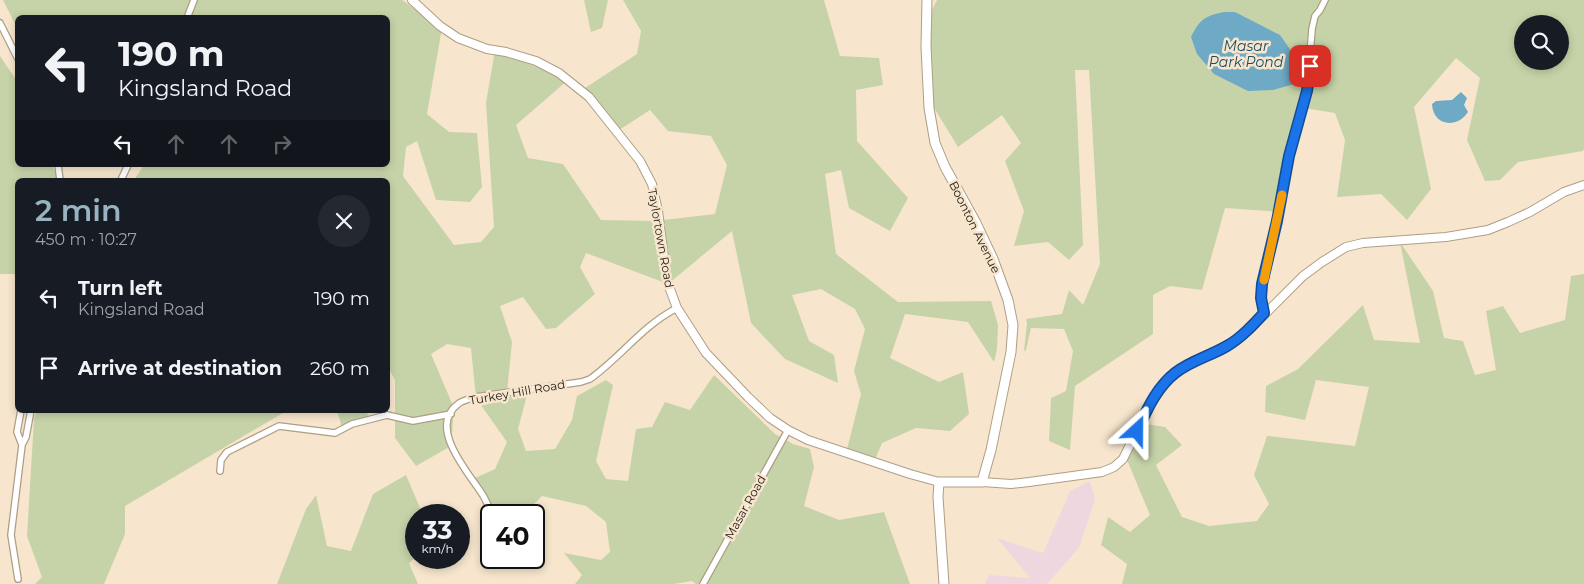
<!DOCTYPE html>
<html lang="en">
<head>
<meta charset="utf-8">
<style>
  :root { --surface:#171b24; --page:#242831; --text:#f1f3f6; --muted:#9ea1a6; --accent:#98b4c0 }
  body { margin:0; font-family:Montserrat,sans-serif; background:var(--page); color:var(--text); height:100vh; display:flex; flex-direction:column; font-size:19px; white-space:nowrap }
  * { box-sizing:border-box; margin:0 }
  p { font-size:16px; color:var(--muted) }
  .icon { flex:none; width:28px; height:28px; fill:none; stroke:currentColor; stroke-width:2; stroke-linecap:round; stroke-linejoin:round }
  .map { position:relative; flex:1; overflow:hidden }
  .sheet { position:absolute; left:15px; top:178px; width:375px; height:235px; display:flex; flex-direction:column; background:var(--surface); border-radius:8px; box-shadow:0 2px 8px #0003 }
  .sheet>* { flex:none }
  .hud { position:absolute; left:15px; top:15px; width:375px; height:152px; border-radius:8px; box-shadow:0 2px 8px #0003; background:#171b24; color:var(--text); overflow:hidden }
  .controls { position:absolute; left:1514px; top:15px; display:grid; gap:10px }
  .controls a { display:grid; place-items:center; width:55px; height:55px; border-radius:50%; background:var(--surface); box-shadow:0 2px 8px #0003; font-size:25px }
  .speed { position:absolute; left:405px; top:504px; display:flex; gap:10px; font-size:25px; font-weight:700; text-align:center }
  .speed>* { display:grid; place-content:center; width:65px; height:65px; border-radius:50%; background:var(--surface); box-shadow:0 2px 8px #0003; line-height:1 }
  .speed small { font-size:12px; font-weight:400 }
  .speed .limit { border:2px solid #111; border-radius:8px; background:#fff; color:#111 }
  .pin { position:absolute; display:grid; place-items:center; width:42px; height:42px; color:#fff; margin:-21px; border-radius:10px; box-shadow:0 2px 8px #0006 }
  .me { position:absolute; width:55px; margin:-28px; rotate:24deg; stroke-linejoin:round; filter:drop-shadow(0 0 4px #0008) }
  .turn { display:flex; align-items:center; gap:18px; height:105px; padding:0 20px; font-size:22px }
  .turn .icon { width:65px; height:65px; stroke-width:2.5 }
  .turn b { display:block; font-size:35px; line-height:42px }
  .lanes { display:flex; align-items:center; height:48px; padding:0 20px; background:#0003; justify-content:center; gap:25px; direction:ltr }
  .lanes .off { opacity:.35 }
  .round { display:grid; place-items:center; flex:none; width:52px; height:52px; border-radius:26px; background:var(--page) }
  .headline { display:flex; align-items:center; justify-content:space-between; height:85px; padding:0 20px }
  h1 { font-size:30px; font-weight:600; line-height:38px; color:var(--accent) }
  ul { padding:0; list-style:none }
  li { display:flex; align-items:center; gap:15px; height:70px; padding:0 20px }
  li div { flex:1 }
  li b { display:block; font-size:19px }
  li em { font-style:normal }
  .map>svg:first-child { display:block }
  .industrial { fill:#efd7e0 }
  .green { fill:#c6d3a8; fill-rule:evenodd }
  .water { fill:#6ea9c5 }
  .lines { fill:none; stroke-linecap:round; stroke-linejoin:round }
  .street-casing { stroke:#ae9e86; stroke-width:8 }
  .secondary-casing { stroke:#ae9e86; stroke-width:10 }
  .primary-casing { stroke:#ae9e86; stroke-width:11 }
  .street { stroke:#fff; stroke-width:5.5 }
  .secondary { stroke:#fff; stroke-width:8 }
  .primary { stroke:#fff; stroke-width:9 }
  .route-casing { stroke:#114b97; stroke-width:12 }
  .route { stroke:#1a73e8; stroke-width:9 }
  .slow { stroke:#f59e0b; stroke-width:9 }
  .labels { text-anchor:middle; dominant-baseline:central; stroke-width:5; stroke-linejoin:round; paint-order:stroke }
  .street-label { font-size:12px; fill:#201a11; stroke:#f7e6cd }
  .water-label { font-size:14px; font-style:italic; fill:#1b4c61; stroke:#f7e6cd }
</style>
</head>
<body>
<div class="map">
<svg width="1584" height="584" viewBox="0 0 1584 584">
  <rect width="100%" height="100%" fill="#f7e6cd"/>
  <!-- industrial -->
  <path class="industrial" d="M1090,481L1095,499L1079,548L1047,584H985L989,575L1030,578L997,538L1043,553L1070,491Z"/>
  <!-- green -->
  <path class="green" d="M3,0H402L442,28L427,114L449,132L477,133L482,187L470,202L436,200L417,141L406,147L403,176L454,245L481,242L494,227L486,103L495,50L568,80L516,125L528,158L563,164L601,220L655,221L715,214L727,165L711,136L668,131L650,110L616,132L582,90L637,54L641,31L623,0H824L840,56L879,58L883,85L856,90L857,141L908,198L890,231L849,208L841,170L825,174L836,254L898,302L991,301L998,325L997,349L994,362L968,322L905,314L890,358L939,382L963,372L969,414L950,431L916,428L882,443L874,462L846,453L861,394L854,371L865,329L855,309L821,289L792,295L809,341L834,355L838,383L785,359L751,323L732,231L668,284L586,253L580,267L595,294L556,328L546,329L523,297L500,306L512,342L507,392L524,390L526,399L518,429L526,451L555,449L572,420L577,396L606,380L613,385L596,461L606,479L628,481L636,429L652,427L665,402L690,410L714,375L775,434L793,444L810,449L814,467L804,506L839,520L884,512L910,584H696L692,581L674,584H575L582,575L564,553L601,560L610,552L606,522L586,506L542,496L523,515H492L473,479L495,469L507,442L476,398L471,348L447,344L431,354L454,408L451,446L416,466L395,438V380L388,367V180H134L144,165H388V18H18L17,28Z
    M584,0H608L602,28L591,32Z
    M937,0H1584V149L1583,151L1518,162L1500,180L1485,181L1467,140L1480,78L1456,58L1414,107L1431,189L1407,220L1381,194L1337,197L1345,140L1335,113L1304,108L1281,212L1225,208L1202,290L1170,286L1153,295V334L1075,386L1070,450L1049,441L1051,398L1066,391L1073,351L1064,329L1031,328L1026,350L1024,351L1027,323L1026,319L1062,314L1069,290L1083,305L1100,264L1089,70H1075L1083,245L1069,260L1048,242L1014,246L1024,211L1005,161L1021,143L1002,115L958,147L933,106L930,14ZM1522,24H1560V61H1522Z
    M0,56L17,81L18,165H52L58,180H18L17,274H0Z
    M1400,242L1433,291L1444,338L1463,341L1475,375L1496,370L1486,311L1503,306L1520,333L1565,320L1571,276L1584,274V584H1122L1127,564L1101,545L1108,517L1130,532L1150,515L1125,455L1140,423L1165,427L1182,445L1156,465L1182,517L1209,526L1257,521L1269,504L1254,475L1267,436L1355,446L1369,387L1316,380L1305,420L1265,412L1266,386L1298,369L1363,305L1374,340L1420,343Z
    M37,410H288L125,506V534L104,584H35L42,577L27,536L34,419Z
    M337,410H366L369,418L342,428Z
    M406,475L423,515H416V557L409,563L418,584H277L306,509L316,495L327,546L351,551L373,494Z"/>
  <!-- water -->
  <path class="water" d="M1224,12H1235L1280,35L1296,58L1294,84L1273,90L1248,91L1214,74L1197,54L1191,37C1200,19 1205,16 1224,12Z
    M1461,92L1467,98L1464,105L1468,112C1457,129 1433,126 1432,104L1436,101L1452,100Z"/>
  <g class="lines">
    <!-- street casing -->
    <g class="street-casing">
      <path id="street" d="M187,18L194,0
        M0,23L18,59
        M58,165L60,180
        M121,180L128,165
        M1264,313L1261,298L1262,283L1277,221L1289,156L1307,91L1312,29L1315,16L1320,10L1325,0
        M21,410L17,432L22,445
        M220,471L221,460L227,452L279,426L335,433L352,424L387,415L413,421L451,414
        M492,515C490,509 487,503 484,497C471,475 426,428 458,404C463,400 470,399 476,397L581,382L590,379C621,357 642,326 677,308
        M495,563V558
        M18,579L11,535L22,445L26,437L31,410
        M703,584L788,430"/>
    </g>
    <!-- secondary casing -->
    <g class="secondary-casing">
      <path id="secondary" d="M412,0L440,26L458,38L487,49L506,52L536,61L559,73L589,97L640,161L652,184L658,211L667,281L677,308L706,353L748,397L770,418L788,430L808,440L910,474L939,482
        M982,482L1011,484L1029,482L1102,472L1114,467L1123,459L1148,408L1166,381L1186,366L1233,342L1250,329L1303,276L1322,262L1346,247L1363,243L1446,237L1488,230L1508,222L1530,212L1564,192L1584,185"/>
    </g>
    <!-- primary casing -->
    <g class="primary-casing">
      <path id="primary" d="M927,0L926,47L929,108L935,143L945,167L976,223L993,259L1008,300L1013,325L1011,352L991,450L982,482H939L938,497L944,584"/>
    </g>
    <!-- street -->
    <use href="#street" class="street"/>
    <!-- secondary -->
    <use href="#secondary" class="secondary"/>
    <!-- primary -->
    <use href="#primary" class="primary"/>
  </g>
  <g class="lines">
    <!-- route casing -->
    <g class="route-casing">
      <path id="route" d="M1137,431C1147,410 1156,388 1175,373C1190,361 1210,356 1227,346C1241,338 1253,325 1264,313L1261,298L1262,284L1277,221L1289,156L1307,91L1310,66"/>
    </g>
    <!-- route -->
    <use href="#route" class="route"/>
    <!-- slow -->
    <path class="slow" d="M1264,280L1282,195"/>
  </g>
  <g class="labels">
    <!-- street labels -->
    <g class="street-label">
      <text transform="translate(975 227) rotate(64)">Boonton Avenue</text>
      <text transform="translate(661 238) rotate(80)">Taylortown Road</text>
      <text transform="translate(517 392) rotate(-10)">Turkey Hill Road</text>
      <text transform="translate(745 507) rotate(-61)">Masar Road</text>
    </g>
    <!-- water labels -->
    <g class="water-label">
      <text x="1246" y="46">Masar<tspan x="1246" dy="16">Park Pond</tspan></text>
    </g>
  </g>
</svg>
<div class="controls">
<a><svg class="icon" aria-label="search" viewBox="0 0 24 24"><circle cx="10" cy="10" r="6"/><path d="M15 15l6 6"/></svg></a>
</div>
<div class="speed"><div>33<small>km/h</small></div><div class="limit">40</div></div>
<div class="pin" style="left:1310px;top:66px;background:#d93025"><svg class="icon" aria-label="arrive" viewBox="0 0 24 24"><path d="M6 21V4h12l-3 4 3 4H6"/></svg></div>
<svg class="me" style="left:1137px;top:431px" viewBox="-20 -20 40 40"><path d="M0-17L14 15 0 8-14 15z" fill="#1a73e8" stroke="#fff" stroke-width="4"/></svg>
<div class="hud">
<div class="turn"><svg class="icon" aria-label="left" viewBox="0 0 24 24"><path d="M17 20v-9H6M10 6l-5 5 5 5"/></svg><div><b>190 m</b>Kingsland Road</div></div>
<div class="lanes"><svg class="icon" aria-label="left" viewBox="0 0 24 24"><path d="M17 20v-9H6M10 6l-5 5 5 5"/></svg><svg class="icon off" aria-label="ahead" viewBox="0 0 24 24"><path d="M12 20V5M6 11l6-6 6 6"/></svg><svg class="icon off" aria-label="ahead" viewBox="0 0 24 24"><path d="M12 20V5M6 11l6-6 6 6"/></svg><svg class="icon off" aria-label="right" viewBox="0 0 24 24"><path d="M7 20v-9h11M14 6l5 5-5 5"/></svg></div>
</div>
<section class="sheet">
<div class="headline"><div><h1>2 min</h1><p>450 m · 10:27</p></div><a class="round"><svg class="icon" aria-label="close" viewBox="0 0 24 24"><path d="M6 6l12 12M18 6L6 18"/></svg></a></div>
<ul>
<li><svg class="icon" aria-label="left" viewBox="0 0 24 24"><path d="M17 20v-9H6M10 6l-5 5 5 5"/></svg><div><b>Turn left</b><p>Kingsland Road</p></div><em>190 m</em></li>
<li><svg class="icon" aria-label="arrive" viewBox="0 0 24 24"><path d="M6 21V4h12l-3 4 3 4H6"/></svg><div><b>Arrive at destination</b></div><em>260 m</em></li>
</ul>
</section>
</div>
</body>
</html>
